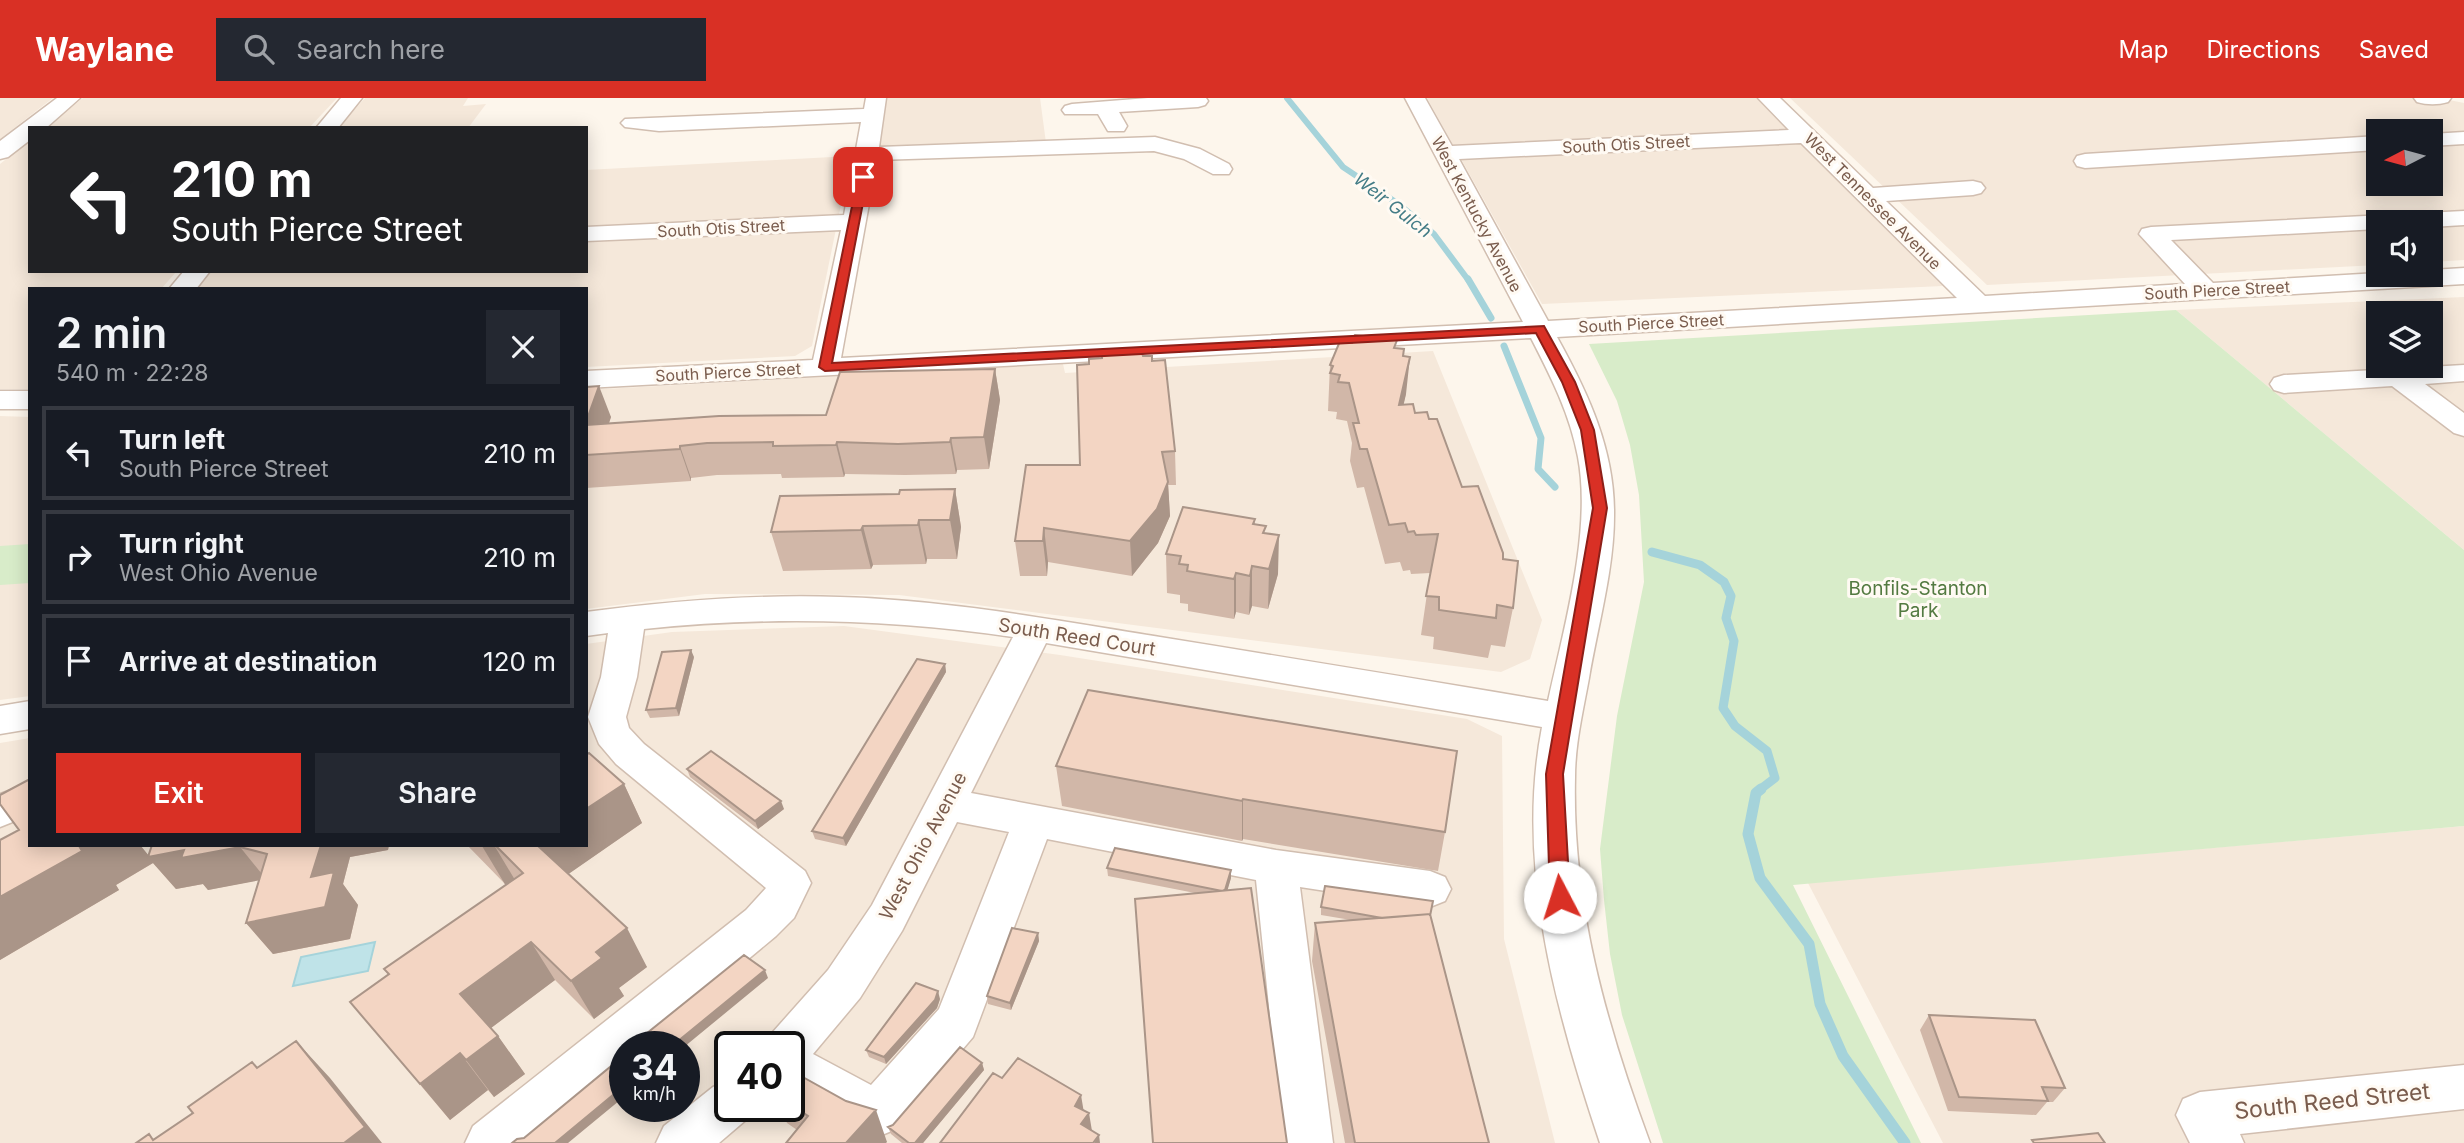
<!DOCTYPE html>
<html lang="en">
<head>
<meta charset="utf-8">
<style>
  :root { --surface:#171b24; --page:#242831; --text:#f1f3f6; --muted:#9ea1a6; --line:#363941; --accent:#d93025 }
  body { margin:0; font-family:Inter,sans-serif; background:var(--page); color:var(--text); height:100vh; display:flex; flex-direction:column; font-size:26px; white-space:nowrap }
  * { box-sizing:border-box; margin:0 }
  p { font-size:23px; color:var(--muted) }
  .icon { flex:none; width:38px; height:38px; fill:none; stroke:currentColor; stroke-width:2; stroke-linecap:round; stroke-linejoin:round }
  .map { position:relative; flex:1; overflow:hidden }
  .sheet { position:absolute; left:28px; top:189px; width:560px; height:560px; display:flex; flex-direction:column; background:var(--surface); border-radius:0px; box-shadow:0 4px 18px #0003 }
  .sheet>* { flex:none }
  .guide { position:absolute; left:28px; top:28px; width:560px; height:147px; border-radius:0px; box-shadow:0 4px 18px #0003; background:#202124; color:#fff; overflow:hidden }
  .needle { width:46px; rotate:264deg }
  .tools { position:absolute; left:2366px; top:21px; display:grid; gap:14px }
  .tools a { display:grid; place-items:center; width:77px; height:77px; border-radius:0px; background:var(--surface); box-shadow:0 4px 18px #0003; font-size:35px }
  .speed { position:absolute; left:609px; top:933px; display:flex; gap:14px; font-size:35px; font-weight:700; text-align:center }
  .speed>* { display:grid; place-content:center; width:91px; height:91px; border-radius:50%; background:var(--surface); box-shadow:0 4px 18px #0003; line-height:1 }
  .speed small { font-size:18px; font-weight:400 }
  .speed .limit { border:4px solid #111; border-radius:10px; background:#fff; color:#111 }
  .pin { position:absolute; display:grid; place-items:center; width:60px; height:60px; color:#fff; margin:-30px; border-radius:14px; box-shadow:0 4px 10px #0006 }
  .me { position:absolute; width:77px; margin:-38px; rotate:355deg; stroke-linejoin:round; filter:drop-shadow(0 0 5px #0008) }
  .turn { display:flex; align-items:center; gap:24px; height:147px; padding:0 28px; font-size:32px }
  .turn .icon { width:91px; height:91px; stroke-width:2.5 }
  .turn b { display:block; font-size:49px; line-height:60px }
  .round { display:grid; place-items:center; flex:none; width:74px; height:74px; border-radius:0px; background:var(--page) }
  .summary { display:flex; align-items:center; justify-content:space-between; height:119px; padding:0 28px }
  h1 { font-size:42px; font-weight:600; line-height:52px }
  .primary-button { display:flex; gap:14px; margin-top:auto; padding:14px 28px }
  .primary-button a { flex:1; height:80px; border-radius:0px; background:var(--accent); color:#fff; font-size:28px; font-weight:600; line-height:80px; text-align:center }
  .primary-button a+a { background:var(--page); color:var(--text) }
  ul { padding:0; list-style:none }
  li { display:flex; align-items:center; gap:21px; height:94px; margin:0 14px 10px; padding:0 14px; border:4px solid var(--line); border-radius:0px }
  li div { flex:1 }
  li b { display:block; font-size:26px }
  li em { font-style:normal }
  header { display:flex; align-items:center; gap:42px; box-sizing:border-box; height:98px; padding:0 35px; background:var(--accent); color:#fff }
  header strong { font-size:33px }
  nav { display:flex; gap:38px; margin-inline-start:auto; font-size:24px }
  .search { width:490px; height:63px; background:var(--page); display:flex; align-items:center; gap:18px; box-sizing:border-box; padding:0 24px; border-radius:0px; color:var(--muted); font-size:26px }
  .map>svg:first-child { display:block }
  .residential { fill:#f5e8da; fill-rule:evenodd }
  .green { fill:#d8ecc9 }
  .water { fill:#bfe3e8; stroke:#a5d3da; stroke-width:2 }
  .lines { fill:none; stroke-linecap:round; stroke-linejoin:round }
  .stream-far3 { stroke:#a5d3da; stroke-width:6 }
  .stream-far2 { stroke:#a5d3da; stroke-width:7 }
  .stream-far1 { stroke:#a5d3da; stroke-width:9 }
  .stream { stroke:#a5d3da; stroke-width:11 }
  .minor-casing { stroke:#d1beb0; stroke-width:3 }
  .minor { fill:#fff; fill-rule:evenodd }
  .wall { fill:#d1b7a8 }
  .shaded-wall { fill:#aa9588 }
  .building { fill:#f3d5c3; stroke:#aa9588; stroke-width:2 }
  .route { fill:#d93025; stroke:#8d1f18; stroke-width:2 }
  .labels { text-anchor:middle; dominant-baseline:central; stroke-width:6; stroke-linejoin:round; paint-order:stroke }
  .far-street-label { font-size:16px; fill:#7a5c4d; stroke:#fffaf3 }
  .far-water-label { font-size:18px; font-style:italic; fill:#437c86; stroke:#fffaf3 }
  .park-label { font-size:19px; fill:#537a41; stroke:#fffaf3 }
  .street-label { font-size:19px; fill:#7a5c4d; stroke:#fffaf3 }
  .near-street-label { font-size:23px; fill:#7a5c4d; stroke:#fffaf3 }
</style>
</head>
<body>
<header>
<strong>Waylane</strong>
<div class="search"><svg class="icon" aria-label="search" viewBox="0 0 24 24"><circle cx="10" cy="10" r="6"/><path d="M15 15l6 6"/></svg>Search here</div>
<nav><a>Map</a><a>Directions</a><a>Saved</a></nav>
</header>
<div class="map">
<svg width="2464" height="1045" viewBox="0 0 2464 1045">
  <rect width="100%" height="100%" fill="#fdf6ec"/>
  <!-- residential -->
  <path class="residential" d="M0,0H53L0,41Z
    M83,0H337L309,30H45Z
    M365,0H468L463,8L486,6L468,30H338Z
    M883,0H1040L1046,45L876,51Z
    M1427,0H1756L1943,188L1542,206Z
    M1790,0H2439L2464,5V162L2431,164V124H2378V167L1987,187ZM2378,33H2431V86H2378Z
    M30,42V173H177L161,191H30V291H0V66Z
    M851,58L812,248L795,258L586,269V191H194L210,173H586V72Z
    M2464,199V452L2176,212ZM2378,215H2431V268H2378Z
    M1433,253L1542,522L1530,561L1501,574L899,497L705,496L586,511V292L1063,266L1065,275Z
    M0,318L30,319V598L0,602Z
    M844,528L1060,557L1467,621L1502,638L1504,841L1555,1045H0V645L30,640V747H586V546L672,534ZM625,948H684V1008H625ZM730,948H789V1008H730Z
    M2464,728V1045H1943L1808,785Z"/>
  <!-- green -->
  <path class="green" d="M2176,212L2464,452V728L1793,787L1921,1045H1663L1622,917L1610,856L1604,802L1600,751L1617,618L1644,484L1639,397L1630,347L1617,303L1589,246Z
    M30,446V485L0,487V448Z"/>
  <!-- water -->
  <path class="water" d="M375,844L368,873L293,888L301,859Z"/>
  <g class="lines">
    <!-- stream-far3 -->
    <path class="stream-far3" d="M1287,0L1343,69L1400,107L1434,136L1469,183"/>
    <!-- stream-far2 -->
    <path class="stream-far2" d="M1468,181L1491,220
      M1504,248L1541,340L1538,371L1555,389"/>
    <!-- stream-far1 -->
    <path class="stream-far1" d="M1652,454L1700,467L1724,484L1731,498L1726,520L1734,543L1723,610L1735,628L1767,653L1775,680L1758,693"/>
    <!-- stream -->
    <path class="stream" d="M1761,691L1756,695L1748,736L1760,780L1809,846L1820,906L1843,958L1905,1045"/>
    <!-- minor casing -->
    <g class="minor-casing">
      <path id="minor" d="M57,0H80L46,30H30V42L8,59L0,61V43Z
        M341,0H362L338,30H316Z
        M866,0H886L879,49L1155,39L1200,51L1229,66L1232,71L1229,76H1213L1184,61L1154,53L877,62L841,260L1523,224L1405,0H1425L1452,48L1789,32L1758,0H1780L1873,90L1973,83L1981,85L1985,90L1981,95L1973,97L1886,103L1985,198L2185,186L2139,136L2142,131L2151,129L2464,113V127L2431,129V124H2378V131L2171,142L2213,185L2378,175L2431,177V172L2464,170V186L1557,239C1588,295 1615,352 1614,418C1614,471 1598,527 1589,580C1583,613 1575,646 1575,679C1572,807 1606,926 1650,1045H1600C1556,913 1515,769 1542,629L1046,545L971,695L1276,752L1430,773L1445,779L1451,791L1445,803L1430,809L1300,789L1333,1045H1283L1256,782L1047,741L973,939L894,1032L877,1039L860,1032L789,992V948H766L772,935L828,872L872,807L1013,539C890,521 768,518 644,531L637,579L626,619L629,630L644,646L805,773L811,785L794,820L776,838L644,948H625V964L528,1045H465L473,1028L746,812L766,790L616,666L599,646L588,619L601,579L608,535L586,538V514C670,503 755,496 840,499C948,502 1054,522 1160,539C1290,560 1419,581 1548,603C1564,530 1592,432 1578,359C1570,316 1551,279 1531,240L586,290V273L813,262L841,132L586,143V129L844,117L861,24L659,33L625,29L621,25L625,21L864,11ZM1801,45L1957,200L1548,223L1459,61ZM957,724L1009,734L939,911L871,987L813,956L860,900L902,833Z
        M1148,0H1206L1208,3L1205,7L1198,9L1119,14L1127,28L1124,33H1108L1098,16H1065L1062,12L1065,8L1072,6Z
        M2414,0H2451L2448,4C2438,7 2427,7 2417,4Z
        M2464,34V46L2431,48V36Z
        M2378,38V52L2085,70L2077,68L2074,63L2077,58L2085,56Z
        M184,173H210L196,191H169Z
        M2464,267V283L2425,286L2464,315V338L2454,335L2392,288L2284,295L2274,292L2270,286L2274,280L2284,277Z
        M0,293H30V311H0Z
        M30,603V631L0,636V608Z
        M30,685V717L0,729V696Z
        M2464,967V1011L2240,1036L2244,1045H2190L2176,1017L2183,1001L2200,994Z
        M730,982V1008H753L747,1021L719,1045H656L664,1028L713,989Z"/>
    </g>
    <!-- minor -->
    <use href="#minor" class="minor"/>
  </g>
  <!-- wall -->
  <path class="wall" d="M1396,250L1403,258L1406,296L1403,307L1415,315L1429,321L1462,389L1503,461L1513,510L1505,549L1491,547L1488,560L1433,551L1434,539L1421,537L1430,475L1411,476L1410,472L1403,473L1400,464L1385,466L1364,389L1357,390L1350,363L1352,345L1347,323L1336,321L1337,314L1328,313L1330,267Z
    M1143,258L1152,263L1175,353L1176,387H1168L1170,418L1158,445L1132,478L1048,464L1047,478H1020L1015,443L1080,367L1089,266Z
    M995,271L1000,302L989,371L957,372L956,376L905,377L845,376L844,379L782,380L781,376L717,377L691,380V383L586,390V289L611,319L609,325L826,317Z
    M955,391L961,429L957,461H927L926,466L873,467L871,471L783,473L771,434L899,396Z
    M1255,421V426L1266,436L1278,476L1268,511L1252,508L1249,517L1236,514L1234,521L1188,513V506L1180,505V497L1167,495L1166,456Z
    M694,559L679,618L650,620L646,612Z
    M945,566L946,574L846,748L815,741L812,733Z
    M1056,668L1445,734L1438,773L1243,741L1242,743L1062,708Z
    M687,671L784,711L758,731L690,679Z
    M28,682L30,683V747H140L148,757L152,747H389L388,752L350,759L343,786L358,807L350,841L273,856L246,825L259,782L208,792L203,786L176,791L153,765L116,787L119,792L0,862V742L19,732L0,706V697Z
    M624,686L642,725L568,776L647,869L619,890L624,898L594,921L555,882L491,930L498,938L525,976L494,999L488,992L450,1022L350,904L388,877L384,871L506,787L467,747H586Z
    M1107,770L1231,780L1227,792L1195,795L1108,778Z
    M1321,809L1430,819L1489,1045H1345L1312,863L1315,825L1351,822L1321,817Z
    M1038,835L1039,843L1011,912L988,906L987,898Z
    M940,901L937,910L886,966L869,959L866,952Z
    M1929,917L2065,990L2053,1004H2047L2036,1017L1948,1013L1920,932Z
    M982,965L984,972L923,1045H902L891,1036L888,1029L893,1027Z
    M789,975L887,1044L797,1032L787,1025L779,1008H789Z"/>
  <!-- shaded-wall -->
  <path class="shaded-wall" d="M1410,259L1406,296L1395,345L1399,307Z
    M995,271L1000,302L989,371L984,339Z
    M599,288L611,319L598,357L586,330V324Z
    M951,340L957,372L956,376L950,344Z
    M837,344L845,376L844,379L836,347Z
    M680,348L691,380V383L680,351Z
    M1168,384L1170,418L1158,445L1132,478L1130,443Z
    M955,391L961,429L957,461L950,422Z
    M919,422L927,461L926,466L918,427Z
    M863,428L873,467L871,471L861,432Z
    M1044,430L1048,464L1047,478L1043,443Z
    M1279,437L1278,476L1268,511L1269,471Z
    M1252,468V508L1249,517L1250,478Z
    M1236,475V514L1234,521V481Z
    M691,552L694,559L679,618L676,610Z
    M945,566L946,574L846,748L843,740Z
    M624,686L642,725L557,784L536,747H586V711Z
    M1243,701V741L1242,743V703Z
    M781,703L784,711L758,731L755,723Z
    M80,747H140L149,758L184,752L240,749L266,781L208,792L203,786L176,791L153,765L116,787L119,792L0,862V799Z
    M321,747H389L388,752L350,759L343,786L358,807L350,841L273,856L246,825L311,779Z
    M484,747H494L515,782L506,788L482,748Z
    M1231,772V780L1225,801V793Z
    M627,830L647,869L619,890L624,898L594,921L571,883L596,854Z
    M1038,835L1039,843L1011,912L1010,905Z
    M531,844L555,882L487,933L460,896Z
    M765,872L768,880L684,949L672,948Z
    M938,893L940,901L937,910L886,966L884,959Z
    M498,938L525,976L494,999L466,962Z
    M296,943L330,980L382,1045H344Z
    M460,955L488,992L450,1022L420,986Z
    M982,965L984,972L923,1045H915Z
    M625,987V998L568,1045H555Z
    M1081,997L1085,1021L1089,1015L1094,1045L1099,1037L1100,1045H1084L1075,1008Z
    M876,1012L887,1044L886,1045H846Z"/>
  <!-- building -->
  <path class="building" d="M1355,237L1397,242L1394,250L1404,251L1403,258L1410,259L1399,307L1413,306L1415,315L1427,314L1429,321H1437L1462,389L1478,388L1503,455V461L1518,463L1513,510L1497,507L1496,520L1439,512V499L1426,498L1438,436L1416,437L1414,433L1408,434L1405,425L1389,427L1367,351H1360L1353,325H1359L1349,285L1338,284L1340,277L1330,275L1333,268L1330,267L1340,243L1352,245Z
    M1141,253L1143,258H1152V263L1165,262L1175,353L1162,354L1168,384L1157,411L1130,443L1044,430L1043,443H1015L1026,367H1080L1077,267L1089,266V261L1102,260V256Z
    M995,271L984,339L951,340L950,344L898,346L837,344L836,347L773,348V344L707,345L680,348V351L586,357V327L719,318L826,317L840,274Z
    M599,288L586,324V289Z
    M955,391L950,422H919L918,427L863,428L861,432L771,434L780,398L899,396L900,392Z
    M1183,409L1255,421L1253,426L1266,428L1263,435L1279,437L1269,471L1252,468L1250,478L1236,475L1234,481L1187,473L1188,467L1179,466L1181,458L1166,456Z
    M691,552L676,610L646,612L662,554Z
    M917,561L945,566L843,740L812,733Z
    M1088,592L1457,653L1445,734L1243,701L1242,703L1056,668Z
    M711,653L781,703L755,723L687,671Z
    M589,655L624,686L586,711V657Z
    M28,682L30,684V747H80L79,748L82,753L0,799V742L19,732L0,706V697Z
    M152,747H321L311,779L334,774L325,809L246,825L267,756L240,749L181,760L184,752L148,759Z
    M495,747H537L627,830L596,854L602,860L571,883L531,844L460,896L498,938L466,962L460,955L420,986L350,904L389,876L384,871L523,775Z
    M1115,750L1231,772L1225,792L1222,793L1107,770Z
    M1325,788L1433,803L1430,818V816L1382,820L1321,809Z
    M1251,790L1287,1045H1153L1135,801Z
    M1430,816L1489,1045H1355L1315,825Z
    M1012,830L1038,835L1010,905L987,898Z
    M744,857L765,872L672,948H631Z
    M916,885L938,893L935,902L884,959L866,952Z
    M1929,917L2035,922L2065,990L2042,989L2048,1003L1959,999Z
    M296,943L365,1029L344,1045H136L149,1036L153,1042L193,1015L188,1009L252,964L257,970Z
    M960,949L982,965L915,1045H909L888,1029L893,1027Z
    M625,954V987L555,1045H512L517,1041L524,1040L622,959Z
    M1018,960L1081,997L1075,1008L1089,1015L1081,1026L1099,1037L1093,1045H940L993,975L1002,980Z
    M792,973L846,1003L876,1012L846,1045H786L808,1018L789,1005V975Z
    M2098,1035L2105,1045H2034L2032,1042Z"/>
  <!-- route -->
  <path class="route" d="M863,76L868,79L832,265L1544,228L1575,284L1594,332L1607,410L1563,676L1570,799L1567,805L1560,807L1553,805L1550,799L1546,676L1593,410L1581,332L1562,284L1536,235L825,273L819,269L858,79Z"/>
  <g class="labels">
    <!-- far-street labels -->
    <g class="far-street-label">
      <text transform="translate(1626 46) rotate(-3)">South Otis Street</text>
      <text transform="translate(1873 103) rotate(45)">West Tennessee Avenue</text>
      <text transform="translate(1477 116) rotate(62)">West Kentucky Avenue</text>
      <text transform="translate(721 130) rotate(-3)">South Otis Street</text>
      <text transform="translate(2217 192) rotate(-3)">South Pierce Street</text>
      <text transform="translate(1651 225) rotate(-3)">South Pierce Street</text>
      <text transform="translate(728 274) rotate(-3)">South Pierce Street</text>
    </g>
    <!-- far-water labels -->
    <g class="far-water-label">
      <text transform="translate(1393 107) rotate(38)">Weir Gulch</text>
    </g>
    <!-- park labels -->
    <g class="park-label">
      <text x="1918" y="490">Bonfils-Stanton<tspan x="1918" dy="22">Park</tspan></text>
    </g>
    <!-- street labels -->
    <g class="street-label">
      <text transform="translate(1077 539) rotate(9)">South Reed Court</text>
      <text transform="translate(923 748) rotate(-62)">West Ohio Avenue</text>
    </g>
    <!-- near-street labels -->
    <g class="near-street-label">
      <text transform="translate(2332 1003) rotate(-6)">South Reed Street</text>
    </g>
  </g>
</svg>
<div class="tools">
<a><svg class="needle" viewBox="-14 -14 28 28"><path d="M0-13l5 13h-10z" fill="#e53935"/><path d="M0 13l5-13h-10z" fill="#9ea1a6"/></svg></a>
<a><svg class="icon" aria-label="sound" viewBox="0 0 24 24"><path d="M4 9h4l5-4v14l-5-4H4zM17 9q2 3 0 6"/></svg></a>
<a><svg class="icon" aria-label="layers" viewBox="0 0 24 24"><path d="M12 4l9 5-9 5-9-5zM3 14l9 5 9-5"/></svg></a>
</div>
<div class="speed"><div>34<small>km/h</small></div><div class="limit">40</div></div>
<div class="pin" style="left:863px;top:79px;background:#d93025"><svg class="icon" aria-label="arrive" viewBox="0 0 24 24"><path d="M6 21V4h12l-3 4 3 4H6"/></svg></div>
<svg class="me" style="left:1560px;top:799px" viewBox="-20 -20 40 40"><circle r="19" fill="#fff"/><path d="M0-13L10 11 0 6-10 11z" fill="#d93025"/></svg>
<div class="guide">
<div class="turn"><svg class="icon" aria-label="left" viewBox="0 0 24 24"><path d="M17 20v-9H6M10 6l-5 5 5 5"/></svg><div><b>210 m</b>South Pierce Street</div></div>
</div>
<section class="sheet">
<div class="summary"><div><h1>2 min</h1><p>540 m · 22:28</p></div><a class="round"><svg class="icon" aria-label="close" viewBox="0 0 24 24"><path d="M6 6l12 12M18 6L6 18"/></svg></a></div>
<ul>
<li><svg class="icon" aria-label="left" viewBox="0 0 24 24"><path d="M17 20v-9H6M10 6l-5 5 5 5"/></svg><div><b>Turn left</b><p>South Pierce Street</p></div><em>210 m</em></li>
<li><svg class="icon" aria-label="right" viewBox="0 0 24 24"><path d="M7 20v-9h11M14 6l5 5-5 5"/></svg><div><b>Turn right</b><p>West Ohio Avenue</p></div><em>210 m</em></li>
<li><svg class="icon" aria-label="arrive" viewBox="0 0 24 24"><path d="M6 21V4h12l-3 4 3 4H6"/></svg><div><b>Arrive at destination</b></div><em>120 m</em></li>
</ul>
<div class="primary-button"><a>Exit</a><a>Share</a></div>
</section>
</div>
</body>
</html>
